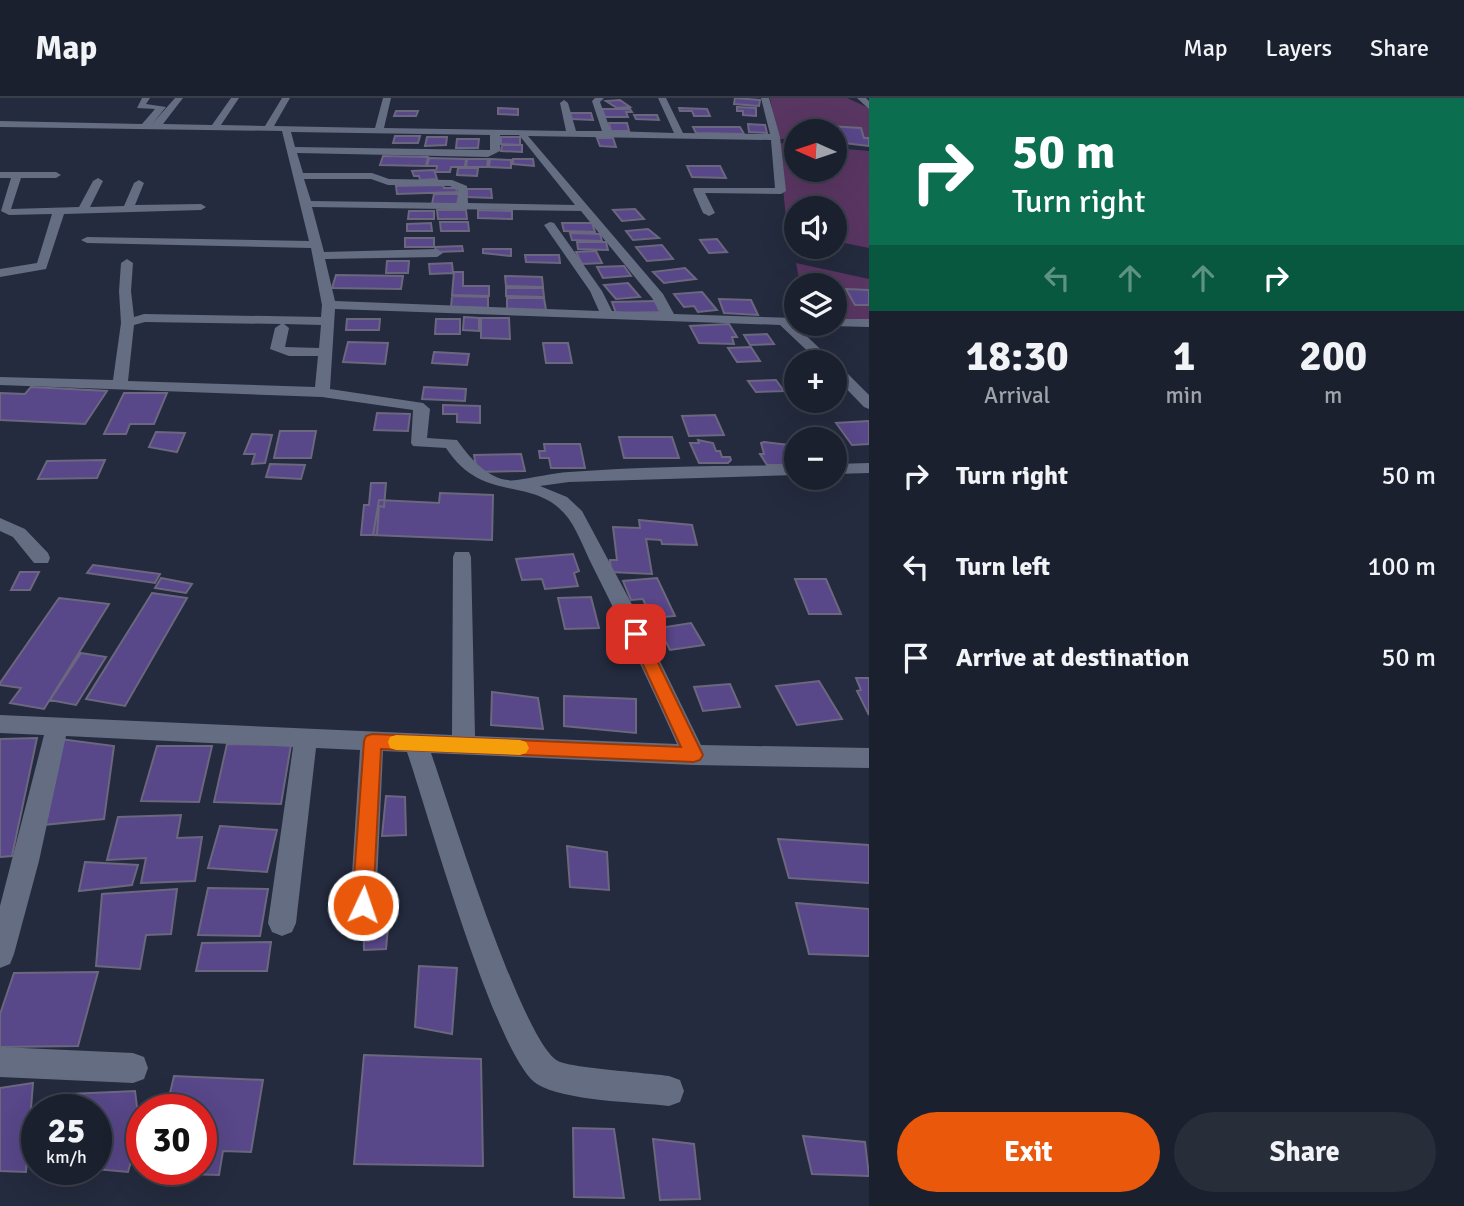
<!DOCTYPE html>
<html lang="en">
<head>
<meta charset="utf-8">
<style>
  :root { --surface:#1b202e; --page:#282d3a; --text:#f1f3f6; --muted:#a0a3aa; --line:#393e4a; --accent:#ea580c }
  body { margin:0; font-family:Signika,sans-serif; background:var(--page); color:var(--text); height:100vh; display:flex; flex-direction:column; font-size:26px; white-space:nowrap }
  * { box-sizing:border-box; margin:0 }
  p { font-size:23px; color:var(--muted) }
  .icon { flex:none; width:38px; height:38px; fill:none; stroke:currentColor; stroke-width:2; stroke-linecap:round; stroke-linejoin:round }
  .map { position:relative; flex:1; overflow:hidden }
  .panel { display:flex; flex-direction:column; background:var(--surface); width:595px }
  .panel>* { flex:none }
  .banner { background:#0b6e4f; color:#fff; overflow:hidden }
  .needle { width:46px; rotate:273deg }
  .controls { position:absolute; left:784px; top:21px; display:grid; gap:14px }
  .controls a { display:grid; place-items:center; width:63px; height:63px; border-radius:50%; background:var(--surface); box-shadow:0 7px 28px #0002,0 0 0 2px var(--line); font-size:35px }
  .speed { position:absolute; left:21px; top:996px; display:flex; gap:14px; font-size:35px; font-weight:700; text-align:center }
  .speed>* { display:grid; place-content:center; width:91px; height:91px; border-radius:50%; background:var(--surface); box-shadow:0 7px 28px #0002,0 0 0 2px var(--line); line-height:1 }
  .speed small { font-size:18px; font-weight:400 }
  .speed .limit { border:10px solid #d22; background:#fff; color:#111 }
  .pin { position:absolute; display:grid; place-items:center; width:60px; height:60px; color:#fff; margin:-30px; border-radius:14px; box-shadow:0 4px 10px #0006 }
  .me { position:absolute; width:77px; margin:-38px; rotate:3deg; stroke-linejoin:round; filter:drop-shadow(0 0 5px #0008) }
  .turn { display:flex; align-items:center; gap:24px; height:147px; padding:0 28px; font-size:32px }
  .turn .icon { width:91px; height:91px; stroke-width:2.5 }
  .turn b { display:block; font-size:49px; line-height:60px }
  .lanes { display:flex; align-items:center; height:66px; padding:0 28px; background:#0003; justify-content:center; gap:35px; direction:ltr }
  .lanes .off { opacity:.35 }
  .eta { display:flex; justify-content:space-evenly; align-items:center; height:119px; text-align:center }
  .eta b { font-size:42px; font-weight:800; line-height:49px }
  .primary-button { display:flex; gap:14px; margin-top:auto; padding:14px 28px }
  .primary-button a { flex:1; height:80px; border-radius:42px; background:var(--accent); color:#fff; font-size:28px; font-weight:800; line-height:80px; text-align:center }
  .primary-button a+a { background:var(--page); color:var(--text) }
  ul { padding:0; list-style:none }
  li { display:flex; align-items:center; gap:21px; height:91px; padding:0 28px }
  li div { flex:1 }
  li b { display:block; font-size:26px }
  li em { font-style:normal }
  header { display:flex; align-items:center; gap:42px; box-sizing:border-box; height:98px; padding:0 35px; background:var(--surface); border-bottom:2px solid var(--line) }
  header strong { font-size:33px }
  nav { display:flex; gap:38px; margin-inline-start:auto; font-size:24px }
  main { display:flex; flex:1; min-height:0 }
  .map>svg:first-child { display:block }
  .green { fill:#593662 }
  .building { fill:#584789; stroke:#6b677e; stroke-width:2 }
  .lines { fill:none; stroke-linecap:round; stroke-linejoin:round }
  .minor { fill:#656d83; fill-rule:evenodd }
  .route { fill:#ea580c; stroke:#983908; stroke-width:2 }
  .slow { fill:#f59e0b }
</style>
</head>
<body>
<header>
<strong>Map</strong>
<nav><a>Map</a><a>Layers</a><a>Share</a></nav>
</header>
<main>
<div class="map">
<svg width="869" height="1108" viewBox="0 0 869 1108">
  <rect width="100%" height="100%" fill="#242b3e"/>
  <!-- green -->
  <path class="green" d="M770,0H847L869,10V40H864L861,30L829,28L830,33H796V41H777Z
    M778,45L796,46V72H835V50L869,53V150L835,143V110H796V146L789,147Z
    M796,165L869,181V192L847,191L855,206L869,207V222L835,221V187H800Z"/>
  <!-- building -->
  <path class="building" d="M735,0L760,2L759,8L734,6Z
    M620,2L630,9L617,10L606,3Z
    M737,9L756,10V18L743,17V13H737Z
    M498,10L518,11V17L498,16Z
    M679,10L707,11L710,18H694L692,13H680Z
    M602,11H630L632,14H626L628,19H605Z
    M396,13H418L416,18H394Z
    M570,15H591L593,22L572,21Z
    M634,17H657L659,22L636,21Z
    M609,25H627L629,33H611Z
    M748,26L765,27L767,35L749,34Z
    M828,28L861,30L864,40H869V48L836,44L835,33H830Z
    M693,29H740L744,36L696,35Z
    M395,38H420L418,45H393Z
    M427,39H447L446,47L425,48Z
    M501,39H520V47L501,46Z
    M597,40H613L616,49L600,48Z
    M457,41H479L478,50H456Z
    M502,47H522V54L501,53Z
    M383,58L428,59L426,68L380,67Z
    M429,60L466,61L465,69H451L450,74H436L437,68H427Z
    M467,61H488L487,69H466Z
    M490,61L511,62V70L489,69Z
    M513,61H533L534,68L513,66Z
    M687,68H720L726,80L692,79Z
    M458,70H478L477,78L457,77Z
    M434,72L437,81L420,82L419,78H414L412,73Z
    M443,87L444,90H456L457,94L397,96L396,88Z
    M467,91H491L492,100L467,99Z
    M434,96H459L457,107L432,106Z
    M635,111L644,121L622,123L613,112Z
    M437,112H466L467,121H438Z
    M478,112L512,113V121L478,120Z
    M409,113H434V121H408Z
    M440,124H468L469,133H441Z
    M431,125L432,133H407V126Z
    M562,125H592L595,134L564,133Z
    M648,131L659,140L633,142L626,133Z
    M570,135L600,136L602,143L572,142Z
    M405,140H434V149H405Z
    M717,141L727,154L709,155L700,142Z
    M577,144H606L608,152L578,151Z
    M662,147L673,161L647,163L636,149Z
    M462,148L463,153L436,154L435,149Z
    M483,151H511V158L483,155Z
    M596,153L602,165L582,166L576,154Z
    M525,157H559L560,165L526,164Z
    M387,163H409L408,175H386Z
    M452,165L453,175L430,176L429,166Z
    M624,168L631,178L603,180L597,169Z
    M685,170L696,181L664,185L653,174Z
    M454,174H463V188H489V198L452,197Z
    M336,177L403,178L401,191L332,190Z
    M505,178L542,179L543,189L506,188Z
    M628,185L640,199L616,201L604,187Z
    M506,190H543L544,199L506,198Z
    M846,191L869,192V207H855Z
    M702,194L717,212L698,214L694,208L684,209L674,196Z
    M452,198L488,199V210L451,209Z
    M507,200H544L546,212H507Z
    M719,201L751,202L758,217L724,215Z
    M655,203L660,214L616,215L612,204Z
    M464,219L479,220V233L463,232Z
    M481,220H509L510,241L481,240Z
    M347,221H380L379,232H346Z
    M436,221H460V236H435Z
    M729,226L737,239H732L734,246L699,245L690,228Z
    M767,236L774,246L750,247L744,237Z
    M348,244L388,245L385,266L343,264Z
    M543,245H568L572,265H546Z
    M751,249L760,263L737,264L728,250Z
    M434,254L469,256L467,267L432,265Z
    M776,282L784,293L756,294L748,283Z
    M31,289L107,293L85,326L0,322V295L25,296Z
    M424,289L466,291L465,303L422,301Z
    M124,295H167L154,326H130L126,336H104Z
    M443,307L480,308V325L457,324V316H443Z
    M377,315L410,316L408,333L374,332Z
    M715,317L724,337L689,338L682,318Z
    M869,323V346L852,347L836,325Z
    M280,333H316L311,360H274Z
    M156,334L185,335L177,354L149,349Z
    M252,336L272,337L265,365L252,366L255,356H244Z
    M619,339H672L679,360H624Z
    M698,342L713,345L716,353H720L722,359H730L731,362L728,365H699L690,345H699Z
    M764,344L789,347L796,359L793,360L795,364H785L786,367H767L760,356H764L761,345Z
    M544,346H580L585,370H551L549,360H540L539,353H545Z
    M521,356L525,373L477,374L474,357Z
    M105,362L97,380L38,381L47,363Z
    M270,366L305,367L301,381L266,379Z
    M371,385H386L384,409L379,408L377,437H361L364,407H369Z
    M440,395L493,397L492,442L373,437L379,402L439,405Z
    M639,422L692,427L697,447L662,446L661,442L646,441L652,476L611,474L610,462H617L613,429L640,430Z
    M573,456L579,473L574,475L578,488L545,491L542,481L522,482L516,461Z
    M93,467L160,476L155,485L87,475Z
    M20,474H39L30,492H11Z
    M161,480L192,486L186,495L155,490Z
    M657,480L675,518L643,521L638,509L646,508L643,501L631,502L623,483Z
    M795,481H826L841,516H809Z
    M152,495L187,500L125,608L86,601Z
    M591,499L599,530L565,531L558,500Z
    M59,500L109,506L44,611L10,605L21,590L0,587V585Z
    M691,525L704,547L670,552L663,538L657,539L653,531Z
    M81,555L106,559L76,607L50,602Z
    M856,580H869V617L857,593L861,592Z
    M819,583L842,621L797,627L776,588Z
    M730,586L740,609L703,613L694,589Z
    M492,594L538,600L543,631L491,627Z
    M564,598L636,601V635L564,628Z
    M37,640L12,758L0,759V641Z
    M60,641L114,648L104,721L42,727Z
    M227,646L291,647L281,706L214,704Z
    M157,648H212L199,704L141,703Z
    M386,698L405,699L406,737L382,738Z
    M181,717L177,740L202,739L195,783L141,785L146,760L107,762L118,719Z
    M220,728L277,732L267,774L208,770Z
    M778,741L869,747V785L789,780Z
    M567,748L607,754L609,792L570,789Z
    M85,764L138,767L132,787L79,793Z
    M208,790L268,791L260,838L198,837Z
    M177,791L171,836L146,837L140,871L96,868L102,796Z
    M796,805L869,811V858L809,856Z
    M363,807L389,819L386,851L364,852Z
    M271,844L267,873H196L202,845Z
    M419,868L457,870L452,936L415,929Z
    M98,874L78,948L0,949V916L14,875Z
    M364,957L481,961L483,1068L354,1066Z
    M174,978L263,982L251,1054L223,1053L219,1077L152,1075L153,1071H201V1012H166Z
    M33,985L26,1074L0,1073V990Z
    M135,993L140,1033L128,1074L96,1071V1012H64L69,996Z
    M573,1030L614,1031L624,1100L574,1099Z
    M803,1038L865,1044L869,1078L812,1076Z
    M653,1041L694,1046L700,1101L660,1102Z"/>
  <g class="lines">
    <!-- minor -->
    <path class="minor" d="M142,0H150L146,6L166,9L152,26L175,0H183L163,26L212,27L231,0H239L221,27L265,28L282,0H290L274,28L375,30L383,0H391L384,30L566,33L560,5L564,2L568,5L576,33H602L592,3L595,0H604L600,4L611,33L674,35L658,0H666L683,35L770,36L761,0H769L780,39L786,93L781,96L705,95L715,115L709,118L703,115L693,92L694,90H775L771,42L528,38L663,196L674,216L796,220V226H802L796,228L834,264H819L780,227L335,211L330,291L423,305L430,311L427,340L457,342C469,359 491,386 517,382C533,380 552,375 569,374C644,368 721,368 796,367V377L569,384L540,388L567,399L582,413L635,512L701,647L869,650V670L694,667L431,655C449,706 522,944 558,963C571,970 649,975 669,978L680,982L684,993L680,1004L669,1008C636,1004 564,1003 537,986C496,960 427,712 407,654L383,653L376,807L372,816L363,820L354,816L350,807L360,652L316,650L296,825L292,834L282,838L272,834L268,825L293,649L66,638L39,763L14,856L10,866L0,870V808L44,637L0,635V617L452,637L453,459L455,454H469L471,459L475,638L677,646C650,586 622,526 592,467C584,451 576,428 564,415C530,378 483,406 446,350L413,348L411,345L413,312L322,299L0,287V279L113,282L121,225L119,193L121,165L127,161L133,165L131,193L134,219L144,216L321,219L322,207L311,150L87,145L81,142L87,139L309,143L282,33L0,29V23L142,26L155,11L137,10ZM291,34L490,37V52L295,49ZM500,37H519L575,107L468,105L467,88L452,82L389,81L372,75H303L297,55L488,59L500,53ZM304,81H371L388,87L450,88L458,92V105L311,103ZM312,109L581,113L652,200L661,215L612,213L602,193L554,125L550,124L544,127L590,193L599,213L335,203L325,161L437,159L443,155L437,151L324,154ZM145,224L281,226L275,230L270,251L289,258H318L315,289L128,283L134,227ZM284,226L321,227L319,250L285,249L289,230Z
      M857,0H866L869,3V11Z
      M0,74H56L61,77L56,80H21L11,111L79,109L93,83L98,80L103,83L90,109L124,108L134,85L139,82L144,85L135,107L201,106L206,109L201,112L64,116L46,171L0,179V171L37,165L52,116L9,117L1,113L11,80H0Z
      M835,221H869V229L830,228L829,226H835Z
      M835,267L840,268L869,297V311L864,309L835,279Z
      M869,365V375L835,376V366Z
      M0,420L25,431L48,455L50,460L48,465H34L13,439L0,433Z
      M0,949L133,955L144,959L148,970L144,981L133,985L0,979Z"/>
  </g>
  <!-- route -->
  <path class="route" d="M636,530L644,536L703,657L700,662L694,664L381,651L373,807L370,814L363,817L355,814L352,807L364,643L366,638L372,636L681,649L629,536Z"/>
  <!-- slow -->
  <path class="slow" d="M396,637L520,642L526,644L529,650L526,655L520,657L396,652L390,650L388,644L390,639Z"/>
</svg>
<div class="controls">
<a><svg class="needle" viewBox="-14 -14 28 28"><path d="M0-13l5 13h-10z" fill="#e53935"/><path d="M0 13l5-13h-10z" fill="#a0a3aa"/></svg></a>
<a><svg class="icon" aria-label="sound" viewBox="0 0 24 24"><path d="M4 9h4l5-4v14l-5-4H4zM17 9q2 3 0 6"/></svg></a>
<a><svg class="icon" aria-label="layers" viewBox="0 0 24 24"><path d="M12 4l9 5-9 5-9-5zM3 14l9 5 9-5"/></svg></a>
<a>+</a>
<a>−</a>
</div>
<div class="speed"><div>25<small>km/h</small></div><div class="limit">30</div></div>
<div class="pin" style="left:636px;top:536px;background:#d93025"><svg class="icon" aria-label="arrive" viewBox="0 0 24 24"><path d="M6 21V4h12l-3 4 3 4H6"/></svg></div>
<svg class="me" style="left:363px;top:807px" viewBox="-20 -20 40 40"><circle r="17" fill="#ea580c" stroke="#fff" stroke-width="3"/><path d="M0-11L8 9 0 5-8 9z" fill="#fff"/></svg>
</div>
<section class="panel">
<div class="banner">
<div class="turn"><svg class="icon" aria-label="right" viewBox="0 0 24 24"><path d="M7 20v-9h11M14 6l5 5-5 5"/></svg><div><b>50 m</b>Turn right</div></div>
<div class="lanes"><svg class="icon off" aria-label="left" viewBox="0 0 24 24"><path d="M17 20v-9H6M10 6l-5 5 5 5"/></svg><svg class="icon off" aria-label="ahead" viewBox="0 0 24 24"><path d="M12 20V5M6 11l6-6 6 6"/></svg><svg class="icon off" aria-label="ahead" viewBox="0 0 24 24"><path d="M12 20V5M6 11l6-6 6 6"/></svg><svg class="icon" aria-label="right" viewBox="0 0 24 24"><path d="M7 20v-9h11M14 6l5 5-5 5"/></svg></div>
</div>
<div class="eta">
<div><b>18:30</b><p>Arrival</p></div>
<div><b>1</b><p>min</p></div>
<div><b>200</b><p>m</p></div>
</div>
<ul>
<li><svg class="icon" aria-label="right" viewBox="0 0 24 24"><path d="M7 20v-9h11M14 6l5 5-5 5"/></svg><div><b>Turn right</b></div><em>50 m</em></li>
<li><svg class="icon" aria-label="left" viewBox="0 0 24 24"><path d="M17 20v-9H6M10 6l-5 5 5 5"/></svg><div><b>Turn left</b></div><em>100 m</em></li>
<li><svg class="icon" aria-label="arrive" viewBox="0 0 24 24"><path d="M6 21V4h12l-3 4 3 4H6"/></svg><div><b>Arrive at destination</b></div><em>50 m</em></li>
</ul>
<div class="primary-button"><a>Exit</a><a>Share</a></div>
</section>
</main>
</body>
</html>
